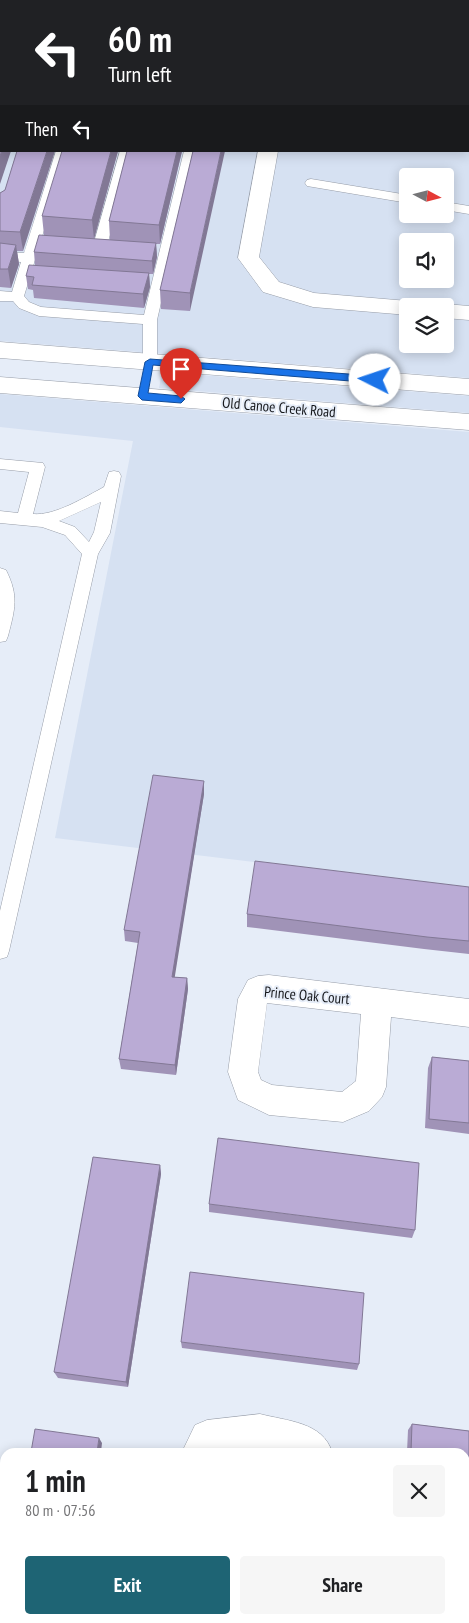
<!DOCTYPE html>
<html lang="en">
<head>
<meta charset="utf-8">
<style>
  :root { --surface:#fff; --page:#f6f6f6; --text:#202124; --muted:#757577; --accent:#1e6474 }
  body { margin:0; font-family:"PT Sans Narrow",sans-serif; background:var(--page); color:var(--text); height:100vh; display:flex; flex-direction:column; font-size:19px; white-space:nowrap }
  * { box-sizing:border-box; margin:0 }
  p { font-size:16px; color:var(--muted) }
  .icon { flex:none; width:28px; height:28px; fill:none; stroke:currentColor; stroke-width:2; stroke-linecap:round; stroke-linejoin:round }
  .map { position:relative; flex:1; overflow:hidden }
  .details { position:absolute; left:0px; top:1448px; width:470px; height:176px; display:flex; flex-direction:column; background:var(--surface); border-radius:15px 15px 0 0; box-shadow:0 2px 12px #0003 }
  .details>* { flex:none }
  .guide { position:absolute; left:0px; top:0px; width:470px; height:152px; box-shadow:0 2px 12px #0003; background:#202124; color:#fff; overflow:hidden }
  .needle { width:32px; rotate:97deg }
  .fabs { position:absolute; left:399px; top:168px; display:grid; gap:10px }
  .fabs a { display:grid; place-items:center; width:55px; height:55px; border-radius:5px; background:var(--surface); box-shadow:0 2px 12px #0003; font-size:25px }
  .pin { position:absolute; display:grid; place-items:center; width:42px; height:42px; color:#fff; margin:-51px -21px; border-radius:50% 50% 50% 0; rotate:-45deg; box-shadow:0 0 5px #0007 }
  .pin .icon { rotate:45deg }
  .me { position:absolute; width:55px; margin:-28px; rotate:274deg; stroke-linejoin:round; filter:drop-shadow(0 0 4px #0008) }
  .turn { display:flex; align-items:center; gap:18px; height:105px; padding:0 25px; font-size:22px }
  .turn .icon { width:65px; height:65px; stroke-width:2.5 }
  .turn b { display:block; font-size:35px; line-height:42px }
  .then { display:flex; align-items:center; height:48px; padding:0 25px; background:#0003; gap:10px; font-size:19px }
  .round { display:grid; place-items:center; flex:none; width:52px; height:52px; border-radius:5px; background:var(--page) }
  .head { display:flex; align-items:center; justify-content:space-between; height:85px; padding:0 25px }
  h1 { font-size:30px; font-weight:800; line-height:38px }
  .button { display:flex; gap:10px; margin-top:auto; padding:10px 25px }
  .button a { flex:1; height:58px; border-radius:5px; background:var(--accent); color:#fff; font-size:20px; font-weight:800; line-height:58px; text-align:center }
  .button a+a { background:var(--page); color:var(--text) }
  .map>svg:first-child { display:block }
  .built { fill:#d6e1f2; fill-rule:evenodd }
  .lines { fill:none; stroke-linecap:round; stroke-linejoin:round }
  .lane-casing { stroke:#979da8; stroke-width:1 }
  .street-casing { stroke:#979da8; stroke-width:1 }
  .secondary-casing { stroke:#979da8; stroke-width:1 }
  .lane { fill:#fff; fill-rule:evenodd }
  .street { fill:#fff; fill-rule:evenodd }
  .secondary { fill:#fff; fill-rule:evenodd }
  .wall { fill:#a093b7 }
  .shaded-wall { fill:#827895 }
  .building { fill:#baabd5; stroke:#827895 }
  .route { fill:#1a73e8; stroke:#114b97 }
  .labels { text-anchor:middle; dominant-baseline:central; stroke-width:4; stroke-linejoin:round; paint-order:stroke }
  .street-label { font-size:15px; fill:#16181c; stroke:#e6edf8 }
</style>
</head>
<body>
<div class="map">
<svg width="469" height="1623" viewBox="0 0 469 1623">
  <rect width="100%" height="100%" fill="#e6edf8"/>
  <!-- built -->
  <path class="built" d="M0,0H469V378L0,341ZM1,1H469V151H1ZM408,176H445V214H408ZM408,241H445V279H408ZM408,306H445V344H408Z
    M162,372L469,396V413L159,388Z
    M0,394L469,432V888L55,838L133,441L0,427Z"/>
  <g class="lines">
    <!-- lane casing -->
    <g class="lane-casing">
      <path id="lane" d="M56,151H68L24,296L29,302L41,307L144,315L184,151H196L157,320V362L155,365H145L143,362V324L39,316L19,308L13,301H0V291L12,292L21,262L0,260V252L24,253Z
        M120,151H132L107,246L100,250L93,246Z
        M311,179L408,195V203L307,186L305,183L307,180Z
        M445,202L469,206V214L445,210Z
        M0,459L43,463L45,467L33,514C55,516 85,497 104,487L109,472L114,471L119,472L121,476L110,533L98,554L9,951L7,957L0,959V911L82,554L65,535L42,527L0,523V511L18,513L29,472L0,469ZM101,502L94,532L89,542L75,527L59,521Z
        M0,568L6,570C19,596 15,609 8,636L6,641L0,642Z"/>
    </g>
    <!-- street casing -->
    <g class="street-casing">
      <path id="street" d="M287,0H305V1H287Z
        M258,151H278L259,257L279,282L314,293L408,301L416,303L418,306H408V315L313,307L263,292L238,258Z
        M445,304L469,306V320L445,318V306H437Z
        M269,975L469,999V1027L391,1017L386,1087L382,1097L369,1111L343,1122L269,1115L238,1100L228,1072L238,999L248,980L258,976ZM267,1003L361,1014L356,1081L342,1092L272,1085L261,1080L258,1072Z
        M260,1414C287,1421 323,1422 332,1452H275L260,1448L225,1452H182L195,1425L207,1420Z
        M465,1570L469,1571V1607L465,1606Z"/>
    </g>
    <!-- secondary casing -->
    <g class="secondary-casing">
      <path id="secondary" d="M0,342L469,379V395L0,358Z
        M0,377L469,414V430L0,393Z"/>
    </g>
    <!-- lane -->
    <use href="#lane" class="lane"/>
    <!-- street -->
    <use href="#street" class="street"/>
    <!-- secondary -->
    <use href="#secondary" class="secondary"/>
  </g>
  <!-- wall -->
  <path class="wall" d="M17,151L23,251H17L19,264L11,288L0,287V193L5,190Z
    M118,151L94,239L110,240L109,221L127,151H182L160,244H156L157,257L153,274H149L150,287L144,308L34,298L33,290L28,289L26,276L35,265L34,252L44,235L42,216Z
    M193,151L190,311L161,309L160,290Z
    M204,781V794L174,977L187,978L188,989L176,1075L121,1069L119,1059L138,943L125,941L124,930Z
    M469,887V954L424,949L247,927V914Z
    M432,1057L469,1061V1134L425,1128L428,1068Z
    M160,1165L161,1174L128,1387L58,1378L54,1372Z
    M209,1204L415,1230L412,1238L209,1212Z
    M181,1342L359,1364L357,1370L182,1348Z
    M412,1424L469,1431V1522L465,1521V1452H407L408,1430Z"/>
  <!-- shaded-wall -->
  <path class="shaded-wall" d="M2,151H11L0,184V156Z
    M47,151H55L23,251L20,232Z
    M111,151H118L94,239L92,220Z
    M177,151H182L160,244L159,225Z
    M221,151H225L190,311V293Z
    M156,243L157,257L153,274L152,261Z
    M16,245L19,264L11,288L8,269Z
    M149,273L150,287L144,308L143,294Z
    M204,781V794L173,988L172,977Z
    M187,978L188,989L176,1075L175,1065Z
    M160,1165L161,1174L128,1387L126,1382Z
    M99,1438L102,1443L101,1452H97Z
    M70,1619H74L73,1623H69Z"/>
  <!-- building -->
  <path class="building" d="M0,12H1L2,151L0,156Z
    M17,151H47L20,232L0,231V193L5,190Z
    M62,151H111L92,220L42,216Z
    M127,151H177L159,225L109,221Z
    M193,151H221L190,293L160,290Z
    M39,235L156,243L152,261L34,252Z
    M0,243L16,245L8,269H0Z
    M29,265L149,273L143,294L32,285L34,277L26,276Z
    M153,775L204,781L172,977L187,978L175,1065L119,1059L140,932L124,930Z
    M255,861L469,887V941L427,937L247,914Z
    M432,1057L469,1061V1123L429,1119Z
    M218,1138L419,1163L415,1230L209,1204Z
    M93,1157L160,1165L126,1382L54,1372Z
    M190,1272L364,1293L359,1364L181,1342Z
    M412,1424L469,1431V1518L465,1517V1452H411Z
    M35,1429L99,1438L97,1452H31Z
    M5,1593V1616H1Z
    M22,1619H70L69,1623H49Z"/>
  <!-- route -->
  <path class="route" d="M150,359L375,376L380,380L375,383L153,365L148,393L181,396L185,399L181,403L142,400L138,396L145,362Z"/>
  <g class="labels">
    <!-- street labels -->
    <g class="street-label">
      <text transform="translate(279 407) rotate(5)">Old Canoe Creek Road</text>
      <text transform="translate(307 995) rotate(5)">Prince Oak Court</text>
    </g>
  </g>
</svg>
<div class="fabs">
<a><svg class="needle" viewBox="-14 -14 28 28"><path d="M0-13l5 13h-10z" fill="#e53935"/><path d="M0 13l5-13h-10z" fill="#757577"/></svg></a>
<a><svg class="icon" aria-label="sound" viewBox="0 0 24 24"><path d="M4 9h4l5-4v14l-5-4H4zM17 9q2 3 0 6"/></svg></a>
<a><svg class="icon" aria-label="layers" viewBox="0 0 24 24"><path d="M12 4l9 5-9 5-9-5zM3 14l9 5 9-5"/></svg></a>
</div>
<div class="pin" style="left:181px;top:399px;background:#d93025"><svg class="icon" aria-label="arrive" viewBox="0 0 24 24"><path d="M6 21V4h12l-3 4 3 4H6"/></svg></div>
<svg class="me" style="left:375px;top:380px" viewBox="-20 -20 40 40"><circle r="19" fill="#fff"/><path d="M0-13L10 11 0 6-10 11z" fill="#1a73e8"/></svg>
<div class="guide">
<div class="turn"><svg class="icon" aria-label="left" viewBox="0 0 24 24"><path d="M17 20v-9H6M10 6l-5 5 5 5"/></svg><div><b>60 m</b>Turn left</div></div>
<div class="then">Then<svg class="icon" aria-label="left" viewBox="0 0 24 24"><path d="M17 20v-9H6M10 6l-5 5 5 5"/></svg></div>
</div>
<section class="details">
<div class="head"><div><h1>1 min</h1><p>80 m · 07:56</p></div><a class="round"><svg class="icon" aria-label="close" viewBox="0 0 24 24"><path d="M6 6l12 12M18 6L6 18"/></svg></a></div>
<div class="button"><a>Exit</a><a>Share</a></div>
</section>
</div>
</body>
</html>
